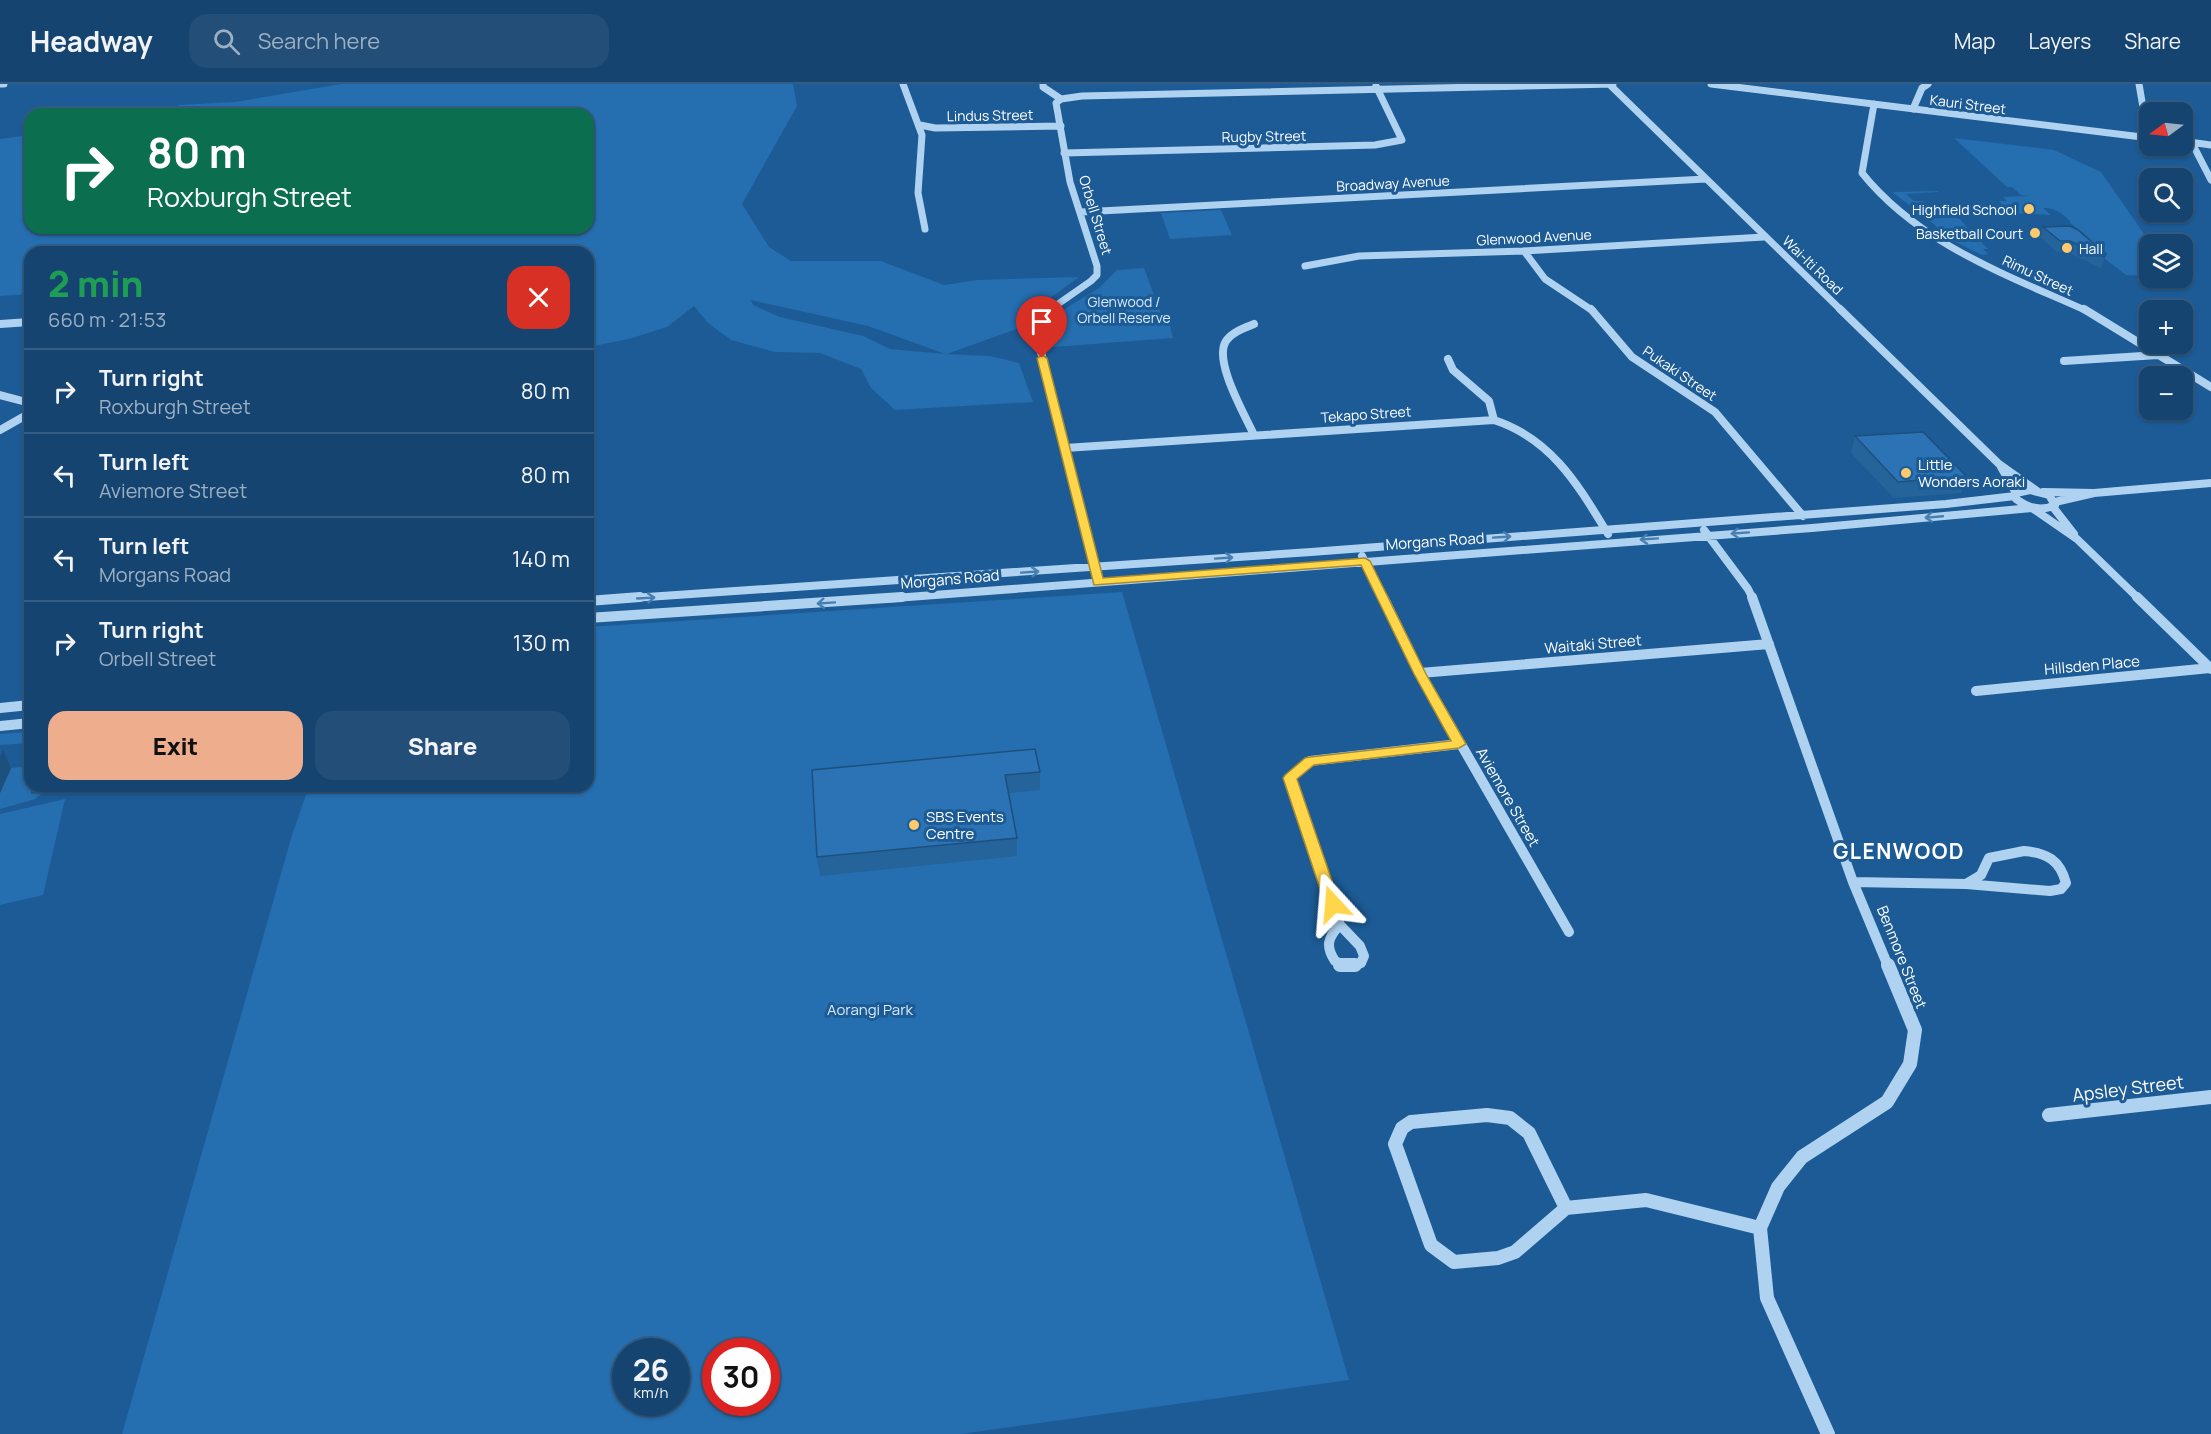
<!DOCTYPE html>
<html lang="en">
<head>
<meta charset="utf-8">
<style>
  :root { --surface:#154470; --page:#224e78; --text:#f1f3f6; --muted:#9db0c3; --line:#345c83; --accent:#eead8d }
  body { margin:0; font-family:Manrope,sans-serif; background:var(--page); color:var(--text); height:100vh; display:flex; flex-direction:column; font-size:22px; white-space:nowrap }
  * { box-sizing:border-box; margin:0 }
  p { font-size:20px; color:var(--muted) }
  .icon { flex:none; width:33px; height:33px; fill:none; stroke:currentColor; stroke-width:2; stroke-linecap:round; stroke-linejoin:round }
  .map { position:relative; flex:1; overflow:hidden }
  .sheet { position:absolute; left:24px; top:162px; width:570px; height:546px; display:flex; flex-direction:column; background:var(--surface); border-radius:18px; box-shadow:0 2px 4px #0004,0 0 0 2px var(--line) }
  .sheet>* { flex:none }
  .top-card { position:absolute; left:24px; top:24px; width:570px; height:126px; border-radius:18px; box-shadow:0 2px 4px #0004,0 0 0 2px var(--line); background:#0b6e4f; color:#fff; overflow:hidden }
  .needle { width:39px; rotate:255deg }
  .tools { position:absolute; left:2139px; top:18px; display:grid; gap:12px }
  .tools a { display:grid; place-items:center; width:54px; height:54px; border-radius:12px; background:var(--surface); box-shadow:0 2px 4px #0004,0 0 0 2px var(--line); font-size:30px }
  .speed { position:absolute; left:612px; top:1254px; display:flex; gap:12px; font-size:30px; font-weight:700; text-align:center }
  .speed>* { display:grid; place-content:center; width:78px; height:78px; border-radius:50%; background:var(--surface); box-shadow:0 2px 4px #0004,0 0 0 2px var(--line); line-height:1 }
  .speed small { font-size:15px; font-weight:400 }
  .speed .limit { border:9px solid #d22; background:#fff; color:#111 }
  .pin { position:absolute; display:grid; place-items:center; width:51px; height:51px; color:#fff; margin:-62px -26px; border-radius:50% 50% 50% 0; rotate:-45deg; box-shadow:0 0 6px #0007 }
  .pin .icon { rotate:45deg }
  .me { position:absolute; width:66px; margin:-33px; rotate:341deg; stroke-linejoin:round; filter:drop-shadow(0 0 4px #0008) }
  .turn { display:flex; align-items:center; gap:21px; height:126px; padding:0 24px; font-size:27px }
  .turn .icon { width:78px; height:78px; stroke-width:2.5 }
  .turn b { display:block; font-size:42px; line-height:51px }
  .round { display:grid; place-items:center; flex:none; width:63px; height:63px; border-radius:18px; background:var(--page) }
  .overview { display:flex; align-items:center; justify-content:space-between; height:102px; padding:0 24px }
  h1 { font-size:36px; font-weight:800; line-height:45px; color:#1e9e55 }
  .action { display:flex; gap:12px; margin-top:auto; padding:12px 24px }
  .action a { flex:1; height:69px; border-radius:18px; background:var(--accent); color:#111; font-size:24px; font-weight:800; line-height:69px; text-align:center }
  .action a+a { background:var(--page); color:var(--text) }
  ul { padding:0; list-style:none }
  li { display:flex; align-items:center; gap:18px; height:84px; padding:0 24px; border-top:2px solid var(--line) }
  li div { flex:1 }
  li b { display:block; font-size:22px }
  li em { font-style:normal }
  header { display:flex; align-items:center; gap:36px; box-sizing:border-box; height:84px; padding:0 30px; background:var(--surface); border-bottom:2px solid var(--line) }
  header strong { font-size:28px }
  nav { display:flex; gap:33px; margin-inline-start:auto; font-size:21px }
  .search { width:420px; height:54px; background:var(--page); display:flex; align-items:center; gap:15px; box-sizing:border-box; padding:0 21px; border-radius:18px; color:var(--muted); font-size:22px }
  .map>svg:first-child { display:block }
  .green { fill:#256eaf; fill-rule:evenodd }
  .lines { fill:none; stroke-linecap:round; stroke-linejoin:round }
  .minor-far3 { stroke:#afd2f0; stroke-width:7 }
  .minor-far2 { stroke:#afd2f0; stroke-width:8 }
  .minor-far1 { stroke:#afd2f0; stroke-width:10 }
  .minor { stroke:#afd2f0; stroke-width:14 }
  .wall { fill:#25639b }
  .shaded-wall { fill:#1e507e }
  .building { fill:#2b73b4; stroke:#1e507e; stroke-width:1.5 }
  .oneway { stroke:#487fb1 }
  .route { fill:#ffd54a; stroke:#a68a30; stroke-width:1.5 }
  .poi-dot { fill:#ffc96e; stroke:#1c5b96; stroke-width:2 }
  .labels { text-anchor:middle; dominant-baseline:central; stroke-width:6; stroke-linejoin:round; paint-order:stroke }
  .far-street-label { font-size:14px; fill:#fff; stroke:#1c5b96 }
  .far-poi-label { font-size:14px; fill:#fff; stroke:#1c5b96; text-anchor:end }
  .far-park-label { font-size:14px; fill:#d6eafb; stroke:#1c5b96 }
  .poi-label { font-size:15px; fill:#fff; stroke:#1c5b96; text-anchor:start }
  .street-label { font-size:15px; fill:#fff; stroke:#1c5b96 }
  .park-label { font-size:15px; fill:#d6eafb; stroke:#1c5b96 }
  .near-street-label { font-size:18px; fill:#fff; stroke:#1c5b96 }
  .district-label { font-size:21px; font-weight:bold; letter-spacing:1.5px; fill:#fff; stroke:#1c5b96 }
</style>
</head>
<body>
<header>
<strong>Headway</strong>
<div class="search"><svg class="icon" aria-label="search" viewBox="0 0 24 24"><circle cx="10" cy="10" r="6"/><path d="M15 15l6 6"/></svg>Search here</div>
<nav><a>Map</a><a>Layers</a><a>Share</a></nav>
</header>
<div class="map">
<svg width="2211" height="1350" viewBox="0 0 2211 1350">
  <rect width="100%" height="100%" fill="#1c5b96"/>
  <!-- green -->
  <path class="green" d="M341,0H793L797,22L742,120L769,163L791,177H881L944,201L978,196L1079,193L1031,228L1028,241L947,270L990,272L1019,279L1033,318L895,326L871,304L861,285L820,269L775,268L731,256L708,239L694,222L667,243L629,255L588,263V168H30V210L0,212V55L30,51V144H588V30H171L175,23L179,21L235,18ZM751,216L868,242L945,270L890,265L863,252L780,233L753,221Z
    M1954,54L2054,66L2101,88L2151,160L2149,192L2126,191L2084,159L2087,152L2069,138H2071C2063,130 2055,123 2043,124L2051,131L2012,129L2009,126L2017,125L2014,121H2002L1999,117H2007L2003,113L2030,112L2021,111L2012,103H2007Z
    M1937,107L1938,108L1906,110L1914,117H1922L1930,125L1944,126L1949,130H1942L1937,127L1938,129L1921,130L1892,108Z
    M1221,126L1232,151L1170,155L1161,129Z
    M1954,133L1960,135L1968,145L1963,146L1968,150H1973L1988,165H1983L1988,170L1982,171L1950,155L1928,135Z
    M1144,184L1160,227L1170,242L1173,254L1053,263L1049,242L1058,229L1099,204L1117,186Z
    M1122,508L1349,1296L961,1350H122L292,751L309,702H588V543ZM626,1268H676V1318H626ZM716,1268H766V1318H716Z
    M30,648V659L0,661V650Z
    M30,682V702H37L38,704L31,707V710L44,708L35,715L0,725V709L11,684Z
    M65,715L43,811L0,821V730Z"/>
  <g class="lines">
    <!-- minor-far3 -->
    <path class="minor-far3" d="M0,0H4
      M903,0L922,51L918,109L925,145
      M1043,0V3L1061,15L1056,19L1070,98L1097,182V191L1091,197L1048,227
      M1609,0L1842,227
      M1711,0L2150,54
      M2139,0L2148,53
      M1061,15L1082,12L1613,0
      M1874,20L1862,89C1919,160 2007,191 2087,227
      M1913,25L1922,4L1928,0
      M920,41L935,44L1061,42
      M2182,57L2211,61
      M2192,59L2211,96
      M1064,69L1375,61L1402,56L1376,2
      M1081,128L1706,95
      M1524,167L1545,195L1593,227
      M1305,182L1359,172L1524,167L1764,153"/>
    <!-- minor-far2 -->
    <path class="minor-far2" d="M1049,225L1039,241L1037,252L1096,489
      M1591,225L1632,273L1715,328L1803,432
      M1840,225L1999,380L2037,407
      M2084,225L2211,303
      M0,240L30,238
      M1254,240C1244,244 1232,248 1226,257C1213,277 1245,331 1254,351
      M1448,275L1453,286L1489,317L1494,336
      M2064,277L2158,271
      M0,311L30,319
      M0,346L30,329
      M1065,364L1494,336C1552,355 1578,401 1608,450
      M2001,383L2016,409
      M2030,406L2049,411L2055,421C2041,428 2028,424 2016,415V409Z
      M2043,408L2094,409L2055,418
      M2094,409L2211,399
      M2053,423L2074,450
      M1704,446L1748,505L1753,515
      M1362,472L1383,515
      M618,515L1311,468L1946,420L2015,412
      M882,515L1812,444L2032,424L2077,455L2139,515"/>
    <!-- minor-far1 -->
    <path class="minor-far1" d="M1383,513L1420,589L1569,848
      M1752,513L1853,798L1888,882
      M2137,513L2211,585
      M588,517L640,513
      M588,534L902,513
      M1420,589L1769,560
      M1976,607L2210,584
      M0,624L30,621
      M0,642L30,639
      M2024,767C2047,769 2060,776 2066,799L2061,805L2050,807L1966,800L1981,791L1989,774Z
      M1853,798L1966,800
      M1340,841L1360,862L1364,872L1361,879L1346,882
      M1340,841C1328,853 1325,862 1335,877L1346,882
      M1340,841L1290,694L1310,677L1459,660"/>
    <!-- minor -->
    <path class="minor" d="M1340,881H1355
      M1487,1031L1510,1034L1529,1049L1566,1124L1515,1168L1498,1174L1454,1178L1431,1161L1395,1060L1402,1044L1411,1038Z
      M2049,1031L2211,1013
      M1566,1124L1646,1116L1760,1144
      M1828,1350L1767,1214L1760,1144L1778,1103L1802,1073L1887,1018L1910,980L1915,946L1888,881"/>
  </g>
  <!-- wall -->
  <path class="wall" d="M2043,143L2106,170L2101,184L2066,168H2057L2040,153Z
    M1855,352L1966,392L1961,409L1894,414L1851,369Z
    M812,686L1040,688V706L1009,709L1017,754V772L820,792L817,773Z"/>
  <!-- shaded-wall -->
  <path class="shaded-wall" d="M3,666L11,684L0,709V673Z"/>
  <!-- building -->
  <path class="building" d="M2070,142L2078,146L2106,170L2104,173L2070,157H2060L2043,143Z
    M1923,348L1966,392L1898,398L1855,352Z
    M1035,665L1040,688L1005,691L1017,754L817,773L812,686Z"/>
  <!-- one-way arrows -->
  <defs><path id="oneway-shaft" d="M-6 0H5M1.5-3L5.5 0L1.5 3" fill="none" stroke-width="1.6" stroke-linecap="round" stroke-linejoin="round" transform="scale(1.5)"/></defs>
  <g class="oneway">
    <use href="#oneway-shaft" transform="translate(1934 433) rotate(175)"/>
    <use href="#oneway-shaft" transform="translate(1740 449) rotate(176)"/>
    <use href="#oneway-shaft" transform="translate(1502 453) rotate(-4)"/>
    <use href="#oneway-shaft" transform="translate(1649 455) rotate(176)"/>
    <use href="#oneway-shaft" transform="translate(1224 474) rotate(-4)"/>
    <use href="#oneway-shaft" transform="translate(1030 488) rotate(-4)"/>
    <use href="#oneway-shaft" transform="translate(646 514) rotate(-3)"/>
    <use href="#oneway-shaft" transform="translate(826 519) rotate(176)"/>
  </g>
  <!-- route -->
  <path class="route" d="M1042,271L1047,274L1103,494L1365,474L1370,477L1426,590L1466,660L1459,664L1314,681L1297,695L1340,820L1338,824L1333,825L1325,820L1283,694L1285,691L1305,674L1310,673L1451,657L1414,590L1361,481L1094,501L1037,274Z"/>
  <!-- markers -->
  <g class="poi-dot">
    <circle cx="2029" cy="125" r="6"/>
    <circle cx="2035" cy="149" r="6"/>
    <circle cx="2067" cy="164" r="6"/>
    <circle cx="1906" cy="389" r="6"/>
    <circle cx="914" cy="741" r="6"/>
  </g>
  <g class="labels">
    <!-- far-street labels -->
    <g class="far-street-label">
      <text transform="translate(1968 20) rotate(7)">Kauri Street</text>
      <text transform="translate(990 31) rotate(-1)">Lindus Street</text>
      <text transform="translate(1264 52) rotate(-1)">Rugby Street</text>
      <text transform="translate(1393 99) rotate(-3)">Broadway Avenue</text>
      <text transform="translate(1096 131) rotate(73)">Orbell Street</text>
      <text transform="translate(1534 153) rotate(-3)">Glenwood Avenue</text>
      <text transform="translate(1813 181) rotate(44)">Wai-Iti Road</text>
      <text transform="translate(2038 191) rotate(25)">Rimu Street</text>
      <text transform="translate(1680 289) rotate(34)">Pukaki Street</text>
      <text transform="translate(1366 330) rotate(-4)">Tekapo Street</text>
    </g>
    <!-- far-poi labels -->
    <g class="far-poi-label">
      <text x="2017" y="125">Highfield School</text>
      <text x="2023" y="149">Basketball Court</text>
      <text x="2079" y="164" text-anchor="start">Hall</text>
    </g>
    <!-- far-park labels -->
    <g class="far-park-label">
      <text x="1124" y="217">Glenwood /<tspan x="1124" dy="16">Orbell Reserve</tspan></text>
    </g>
    <!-- poi labels -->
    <g class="poi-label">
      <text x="1918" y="380">Little<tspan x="1918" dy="17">Wonders Aoraki</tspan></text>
      <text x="926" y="732">SBS Events<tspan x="926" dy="17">Centre</tspan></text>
    </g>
    <!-- street labels -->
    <g class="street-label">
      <text transform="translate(1435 457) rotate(-4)">Morgans Road</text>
      <text transform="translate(950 495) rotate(-5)">Morgans Road</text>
      <text transform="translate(1593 560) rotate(-5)">Waitaki Street</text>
      <text transform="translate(2092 581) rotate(-5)">Hillsden Place</text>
      <text transform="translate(1508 713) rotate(60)">Aviemore Street</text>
      <text transform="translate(1902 873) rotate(68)">Benmore Street</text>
    </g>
    <!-- park labels -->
    <g class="park-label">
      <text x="870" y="925">Aorangi Park</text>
    </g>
    <!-- near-street labels -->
    <g class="near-street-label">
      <text transform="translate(2128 1004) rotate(-7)">Apsley Street</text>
    </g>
    <!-- district labels -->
    <g class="district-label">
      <text x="1899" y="767">GLENWOOD</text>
    </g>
  </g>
</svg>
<div class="tools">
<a><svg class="needle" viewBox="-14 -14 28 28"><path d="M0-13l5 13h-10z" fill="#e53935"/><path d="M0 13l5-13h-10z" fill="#9db0c3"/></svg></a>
<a><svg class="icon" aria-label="search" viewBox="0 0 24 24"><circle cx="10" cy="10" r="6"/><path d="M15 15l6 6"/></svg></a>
<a><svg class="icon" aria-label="layers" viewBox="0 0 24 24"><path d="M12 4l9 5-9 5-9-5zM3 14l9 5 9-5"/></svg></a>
<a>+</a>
<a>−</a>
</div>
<div class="speed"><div>26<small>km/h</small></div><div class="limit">30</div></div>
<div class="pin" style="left:1042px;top:274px;background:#d93025"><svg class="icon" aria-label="arrive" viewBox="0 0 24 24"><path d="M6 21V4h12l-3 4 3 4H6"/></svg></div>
<svg class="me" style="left:1333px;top:820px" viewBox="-20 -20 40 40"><path d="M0-17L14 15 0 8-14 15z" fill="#ffd54a" stroke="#fff" stroke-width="4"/></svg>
<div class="top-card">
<div class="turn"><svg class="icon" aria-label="right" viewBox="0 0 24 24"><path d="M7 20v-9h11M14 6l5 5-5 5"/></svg><div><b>80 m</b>Roxburgh Street</div></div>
</div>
<section class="sheet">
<div class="overview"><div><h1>2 min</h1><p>660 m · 21:53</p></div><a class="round" style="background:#d93025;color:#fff"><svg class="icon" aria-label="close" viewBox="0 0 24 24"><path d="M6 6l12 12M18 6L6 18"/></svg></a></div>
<ul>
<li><svg class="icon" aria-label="right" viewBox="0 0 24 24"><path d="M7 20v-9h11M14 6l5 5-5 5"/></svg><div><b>Turn right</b><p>Roxburgh Street</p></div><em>80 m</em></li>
<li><svg class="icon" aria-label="left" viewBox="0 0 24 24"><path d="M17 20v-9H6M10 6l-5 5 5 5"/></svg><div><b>Turn left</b><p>Aviemore Street</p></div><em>80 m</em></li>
<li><svg class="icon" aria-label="left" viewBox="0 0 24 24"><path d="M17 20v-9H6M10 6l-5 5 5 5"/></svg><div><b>Turn left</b><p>Morgans Road</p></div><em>140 m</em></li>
<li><svg class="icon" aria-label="right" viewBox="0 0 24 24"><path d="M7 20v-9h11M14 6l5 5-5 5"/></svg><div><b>Turn right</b><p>Orbell Street</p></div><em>130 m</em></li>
</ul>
<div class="action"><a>Exit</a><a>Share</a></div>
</section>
</div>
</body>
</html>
